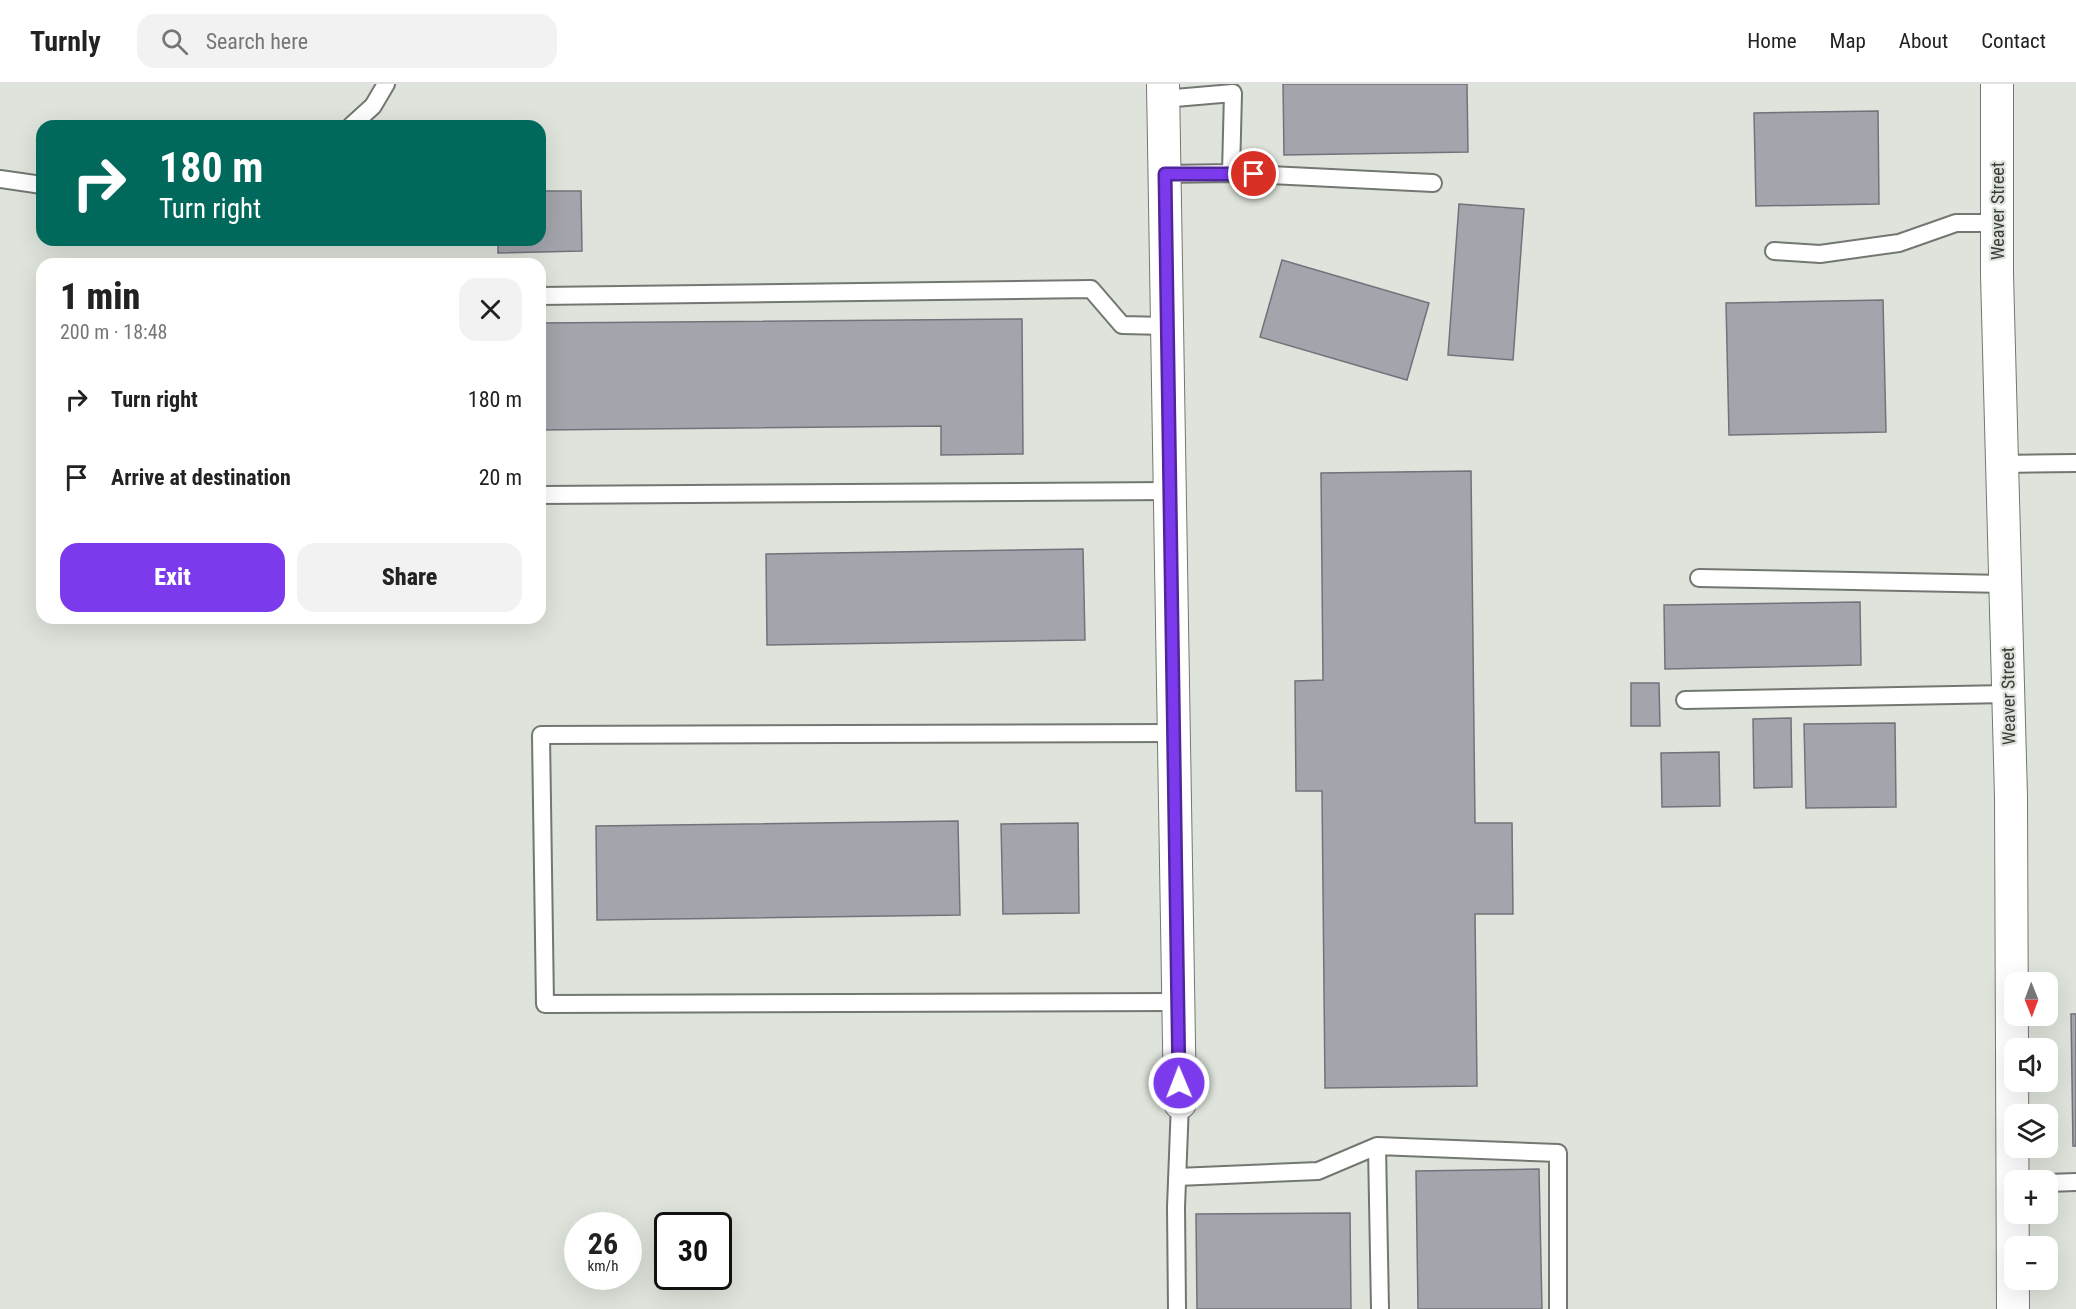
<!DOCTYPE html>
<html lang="en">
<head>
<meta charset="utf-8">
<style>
  :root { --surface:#fff; --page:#f2f2f2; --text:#222; --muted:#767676; --line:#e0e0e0; --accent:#7c3aed }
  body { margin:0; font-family:"Roboto Condensed",sans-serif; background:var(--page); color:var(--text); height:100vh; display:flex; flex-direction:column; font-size:22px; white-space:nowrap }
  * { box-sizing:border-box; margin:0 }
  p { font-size:20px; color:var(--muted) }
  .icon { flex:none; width:33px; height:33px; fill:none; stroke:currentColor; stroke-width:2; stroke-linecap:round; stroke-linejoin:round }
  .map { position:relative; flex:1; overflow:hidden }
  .sheet { position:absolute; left:36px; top:174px; width:510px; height:366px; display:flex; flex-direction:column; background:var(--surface); border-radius:18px; box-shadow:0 6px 24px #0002 }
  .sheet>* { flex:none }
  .banner { position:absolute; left:36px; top:36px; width:510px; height:126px; border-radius:18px; box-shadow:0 6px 24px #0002; background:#00695c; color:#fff; overflow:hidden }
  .needle { width:39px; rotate:179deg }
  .tools { position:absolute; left:2004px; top:888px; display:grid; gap:12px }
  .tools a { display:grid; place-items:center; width:54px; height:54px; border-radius:12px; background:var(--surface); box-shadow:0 6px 24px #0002; font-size:30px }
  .speed { position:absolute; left:564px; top:1128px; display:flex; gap:12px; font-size:30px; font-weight:700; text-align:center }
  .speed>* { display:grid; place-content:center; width:78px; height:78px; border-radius:50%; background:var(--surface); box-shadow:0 6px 24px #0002; line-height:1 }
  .speed small { font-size:15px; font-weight:400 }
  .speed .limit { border:3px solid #111; border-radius:9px; background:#fff; color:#111 }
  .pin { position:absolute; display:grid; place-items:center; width:51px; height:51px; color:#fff; margin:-26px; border:3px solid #fff; border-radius:50%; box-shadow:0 2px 6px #0007 }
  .me { position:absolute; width:66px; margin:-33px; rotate:359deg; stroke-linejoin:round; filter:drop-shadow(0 0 4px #0008) }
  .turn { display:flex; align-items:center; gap:21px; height:126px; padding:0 24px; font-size:27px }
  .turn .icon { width:78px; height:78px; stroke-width:2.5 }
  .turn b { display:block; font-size:42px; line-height:51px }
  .round { display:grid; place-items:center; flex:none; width:63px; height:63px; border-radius:18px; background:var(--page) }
  .head { display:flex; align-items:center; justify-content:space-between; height:102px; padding:0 24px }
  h1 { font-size:36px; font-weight:800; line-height:45px }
  .button { display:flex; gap:12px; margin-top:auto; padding:12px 24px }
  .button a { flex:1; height:69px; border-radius:18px; background:var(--accent); color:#fff; font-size:24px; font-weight:800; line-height:69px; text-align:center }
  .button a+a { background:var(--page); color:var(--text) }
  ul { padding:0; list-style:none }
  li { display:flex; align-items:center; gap:18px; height:78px; padding:0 24px }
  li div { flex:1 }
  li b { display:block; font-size:22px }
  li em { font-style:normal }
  header { display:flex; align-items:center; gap:36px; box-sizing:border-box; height:84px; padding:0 30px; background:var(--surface); border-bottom:2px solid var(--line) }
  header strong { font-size:28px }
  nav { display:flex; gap:33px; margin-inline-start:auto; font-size:21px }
  .search { width:420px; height:54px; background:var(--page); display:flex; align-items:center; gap:15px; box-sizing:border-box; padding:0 21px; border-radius:18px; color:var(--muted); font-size:22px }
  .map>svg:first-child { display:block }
  .building { fill:#a4a4ac; stroke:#72737a; stroke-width:1.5 }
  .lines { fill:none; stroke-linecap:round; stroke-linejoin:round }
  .service-casing { stroke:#737771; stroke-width:20 }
  .minor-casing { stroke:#737771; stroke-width:34 }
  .service { stroke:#fff; stroke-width:16 }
  .minor { stroke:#fff; stroke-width:32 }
  .route-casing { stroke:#51269a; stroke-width:15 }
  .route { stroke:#7c3aed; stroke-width:10 }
  .labels { text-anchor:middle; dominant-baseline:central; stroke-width:4.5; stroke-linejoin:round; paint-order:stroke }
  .street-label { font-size:18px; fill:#393c39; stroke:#dee4dc }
</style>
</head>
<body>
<header>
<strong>Turnly</strong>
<div class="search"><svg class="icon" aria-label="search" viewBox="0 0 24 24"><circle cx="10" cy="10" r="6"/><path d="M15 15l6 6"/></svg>Search here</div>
<nav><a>Home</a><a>Map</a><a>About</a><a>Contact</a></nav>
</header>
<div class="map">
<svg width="2076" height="1225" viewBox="0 0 2076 1225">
  <rect width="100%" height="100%" fill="#dee4dc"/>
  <!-- building -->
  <path class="building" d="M1283,0H1467L1468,68L1284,71Z
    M1878,27L1879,120L1756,122L1754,29Z
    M540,107H581L582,167L498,169V156H540Z
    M1459,120L1524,125L1513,276L1448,271Z
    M1282,176L1429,219L1407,296L1260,253Z
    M1883,216L1886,348L1729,351L1726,219Z
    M1022,235L1023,370L941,371V342L540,346V239Z
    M1471,387L1475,739H1512L1513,830H1475L1477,1002L1325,1004L1322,707H1296L1295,597L1323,596L1321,389Z
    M1083,465L1085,556L767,561L766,470Z
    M1860,518L1861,581L1665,585L1664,521Z
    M1631,599H1659L1660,642H1631Z
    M1791,634L1792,703L1754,704L1753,635Z
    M1895,639L1896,723L1806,724L1804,640Z
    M1719,668L1720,722L1662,723L1661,669Z
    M958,737L960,831L597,836L596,742Z
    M1078,739L1079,829L1003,830L1001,740Z
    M2071,930H2076V1062H2073Z
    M1539,1085L1542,1225H1418L1416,1087Z
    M1350,1129L1351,1225H1197L1196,1130Z"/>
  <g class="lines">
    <!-- service casing -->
    <g class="service-casing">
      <path id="service" d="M1163,15L1233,9L1231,89L1433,99
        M351,42L373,22L386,0
        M1165,90L1231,89
        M0,95L42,101
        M1774,167L1820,170L1899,159L1956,139H1997
        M540,212L1091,205L1122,241L1167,242
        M2002,380L2076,379
        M540,411L1170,407
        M1699,494L2005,500
        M1685,616L2008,610
        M1174,649L541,651L545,920L1178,918
        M1377,1062L1558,1069V1225
        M1177,1093L1318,1087L1377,1062L1380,1225
        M2048,1099L2076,1098
        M1177,1225L1176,1123L1180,1019"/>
    </g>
    <!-- minor casing -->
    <g class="minor-casing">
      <path id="minor" d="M1163,0L1180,1019
        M1997,0V191L2011,713L2013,1225"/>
    </g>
    <!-- service -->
    <use href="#service" class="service"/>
    <!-- minor -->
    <use href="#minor" class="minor"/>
  </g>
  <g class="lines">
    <!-- route casing -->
    <g class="route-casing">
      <path id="route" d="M1179,999L1165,90H1254"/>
    </g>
    <!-- route -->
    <use href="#route" class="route"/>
  </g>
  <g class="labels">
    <!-- street labels -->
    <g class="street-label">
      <text transform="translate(1997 127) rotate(-90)">Weaver Street</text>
      <text transform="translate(2008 612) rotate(-91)">Weaver Street</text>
    </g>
  </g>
</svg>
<div class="tools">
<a><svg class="needle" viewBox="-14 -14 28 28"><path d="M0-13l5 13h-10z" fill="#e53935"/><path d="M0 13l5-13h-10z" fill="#767676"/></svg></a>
<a><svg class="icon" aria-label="sound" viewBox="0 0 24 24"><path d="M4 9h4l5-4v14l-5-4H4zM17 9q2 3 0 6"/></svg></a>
<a><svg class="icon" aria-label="layers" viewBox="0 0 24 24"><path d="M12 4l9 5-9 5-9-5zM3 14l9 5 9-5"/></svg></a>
<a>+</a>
<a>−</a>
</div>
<div class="speed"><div>26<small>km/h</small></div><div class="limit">30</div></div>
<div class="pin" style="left:1254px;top:90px;background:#d93025"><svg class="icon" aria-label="arrive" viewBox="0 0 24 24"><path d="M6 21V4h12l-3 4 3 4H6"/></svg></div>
<svg class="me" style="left:1179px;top:999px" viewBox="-20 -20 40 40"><circle r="17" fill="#7c3aed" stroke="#fff" stroke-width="3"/><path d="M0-11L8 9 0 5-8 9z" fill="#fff"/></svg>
<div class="banner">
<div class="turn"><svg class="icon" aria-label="right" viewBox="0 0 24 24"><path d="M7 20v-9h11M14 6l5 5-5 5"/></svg><div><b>180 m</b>Turn right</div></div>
</div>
<section class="sheet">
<div class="head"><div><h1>1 min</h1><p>200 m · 18:48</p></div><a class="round"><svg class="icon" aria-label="close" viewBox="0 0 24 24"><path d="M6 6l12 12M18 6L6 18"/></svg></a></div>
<ul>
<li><svg class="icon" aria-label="right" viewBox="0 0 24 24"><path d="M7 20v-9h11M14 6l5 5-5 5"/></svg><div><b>Turn right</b></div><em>180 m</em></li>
<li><svg class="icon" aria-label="arrive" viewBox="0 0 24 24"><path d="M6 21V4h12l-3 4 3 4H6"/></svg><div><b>Arrive at destination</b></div><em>20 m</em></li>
</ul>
<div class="button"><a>Exit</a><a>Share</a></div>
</section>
</div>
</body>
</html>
